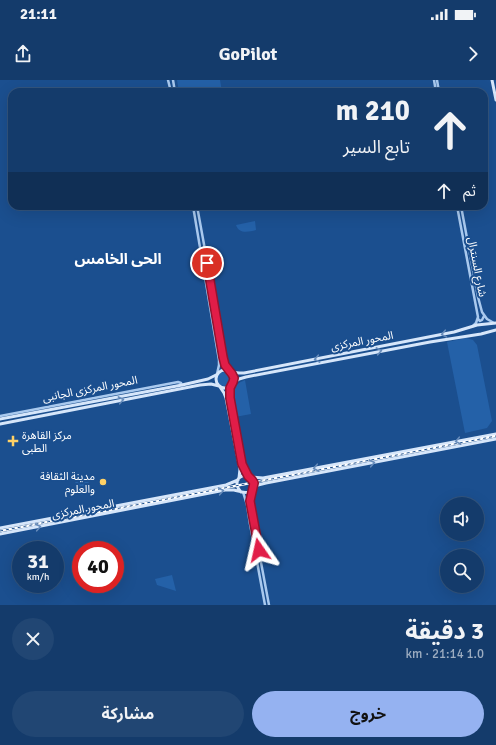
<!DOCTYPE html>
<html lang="ar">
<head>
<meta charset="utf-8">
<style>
  :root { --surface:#143b6b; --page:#214673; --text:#f1f3f6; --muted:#9dadc1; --line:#33557e; --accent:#95b2f1 }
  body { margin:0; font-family:Signika,"Noto Sans Arabic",sans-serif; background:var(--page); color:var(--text); direction:rtl; height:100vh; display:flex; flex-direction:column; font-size:15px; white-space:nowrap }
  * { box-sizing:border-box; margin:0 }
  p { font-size:13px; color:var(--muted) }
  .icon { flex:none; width:22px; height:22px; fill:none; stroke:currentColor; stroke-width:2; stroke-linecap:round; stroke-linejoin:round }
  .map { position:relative; height:525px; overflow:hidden; direction:ltr }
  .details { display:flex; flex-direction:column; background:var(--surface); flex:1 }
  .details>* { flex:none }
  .guide { position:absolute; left:8px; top:8px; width:480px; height:122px; border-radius:12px; box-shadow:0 4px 16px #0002,0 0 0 1px var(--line); direction:rtl; background:#143b6b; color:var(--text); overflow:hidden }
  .fabs { position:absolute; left:440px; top:417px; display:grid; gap:8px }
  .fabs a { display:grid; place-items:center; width:44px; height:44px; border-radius:50%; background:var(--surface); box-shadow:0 4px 16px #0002,0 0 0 1px var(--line); font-size:20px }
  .speed { position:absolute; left:12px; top:461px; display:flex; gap:8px; font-size:20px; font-weight:700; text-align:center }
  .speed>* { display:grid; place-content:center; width:52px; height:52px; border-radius:50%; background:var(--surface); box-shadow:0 4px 16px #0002,0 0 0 1px var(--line); line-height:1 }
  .speed small { font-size:10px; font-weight:400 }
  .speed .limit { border:6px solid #d22; background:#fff; color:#111 }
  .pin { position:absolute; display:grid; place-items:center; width:34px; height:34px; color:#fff; margin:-17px; border:2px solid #fff; border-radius:50%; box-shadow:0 1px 4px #0007 }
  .me { position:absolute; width:44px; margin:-22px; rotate:349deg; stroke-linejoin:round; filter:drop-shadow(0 0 3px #0008) }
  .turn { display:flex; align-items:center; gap:14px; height:84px; padding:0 12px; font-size:18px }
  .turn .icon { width:52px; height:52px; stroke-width:2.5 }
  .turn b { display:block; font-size:28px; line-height:34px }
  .then { display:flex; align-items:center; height:38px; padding:0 12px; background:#0003; gap:8px; font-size:15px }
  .round { display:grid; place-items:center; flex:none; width:42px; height:42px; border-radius:21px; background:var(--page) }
  .overview { display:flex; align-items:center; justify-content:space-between; height:68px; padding:0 12px }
  h1 { font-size:24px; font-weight:700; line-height:30px }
  .cta { display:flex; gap:8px; margin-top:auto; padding:8px 12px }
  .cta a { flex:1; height:46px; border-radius:24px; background:var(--accent); color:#111; font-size:16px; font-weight:700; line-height:46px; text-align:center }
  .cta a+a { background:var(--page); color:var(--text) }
  .status { display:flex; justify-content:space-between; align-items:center; height:28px; padding:0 20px; background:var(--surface); direction:ltr }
  .status svg { height:11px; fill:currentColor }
  header { display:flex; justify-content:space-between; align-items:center; height:52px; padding:0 12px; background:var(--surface); font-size:18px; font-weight:700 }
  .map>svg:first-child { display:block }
  .green { fill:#2461a8 }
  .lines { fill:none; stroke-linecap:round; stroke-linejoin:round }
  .tertiary { stroke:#a9c9ee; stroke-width:2.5 }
  .secondary { stroke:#d6e6fa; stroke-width:3 }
  .rail-casing { stroke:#fff; stroke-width:2.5 }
  .rail { stroke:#1b4f8f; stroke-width:1; stroke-dasharray:3; stroke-linecap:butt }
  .oneway { stroke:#668bba }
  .route-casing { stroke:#92132f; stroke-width:10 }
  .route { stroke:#e11d48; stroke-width:7 }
  .poi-dot { fill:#ffd166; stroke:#1b4f8f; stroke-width:1.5 }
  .labels { text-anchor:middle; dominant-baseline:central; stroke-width:4; stroke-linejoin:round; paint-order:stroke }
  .street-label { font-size:11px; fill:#fff; stroke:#1b4f8f }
  .poi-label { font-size:11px; fill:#fff; stroke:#1b4f8f; text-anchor:start }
  .district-label { font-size:15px; font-weight:bold; fill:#fff; stroke:#1b4f8f }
</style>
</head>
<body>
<div class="status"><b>21:11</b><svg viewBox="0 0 49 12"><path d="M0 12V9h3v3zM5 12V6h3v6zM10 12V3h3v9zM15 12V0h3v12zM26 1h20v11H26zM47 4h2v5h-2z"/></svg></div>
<header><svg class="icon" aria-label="forward" viewBox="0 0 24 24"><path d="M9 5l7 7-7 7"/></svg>GoPilot<svg class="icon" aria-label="share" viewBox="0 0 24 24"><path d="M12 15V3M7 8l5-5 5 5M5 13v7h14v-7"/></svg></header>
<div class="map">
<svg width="496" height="525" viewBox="0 0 496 525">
  <rect width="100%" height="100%" fill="#1b4f8f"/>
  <!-- green -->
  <path class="green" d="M177,0H220L222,12H179Z
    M255,141L256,150C248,152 239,154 236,145Z
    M466,258L473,260L477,265L492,341L487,348L465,353L447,262Z
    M217 299a7 7 0 1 1 14 0a7 7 0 1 1-14 0Z
    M245,300L251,334L235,337L232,314C233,306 238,303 245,300Z
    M88,398L90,414L79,415L77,406H76L75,400Z
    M172,495L176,511L157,505L155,499Z"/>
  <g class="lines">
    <!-- tertiary -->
    <path class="tertiary" d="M168,0L171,12
      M173,0L175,12
      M434,0L436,12
      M437,0L439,12
      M193,126L219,280V285L217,294
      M197,126L214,219L223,277L225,285L229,291
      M457,126L478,237L476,243L473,246
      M461,126L478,217L482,232L487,239L494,243
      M478,239L480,241L482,240L484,236
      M0,336L178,302L181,303L182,305
      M252,410L250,418V424L269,525
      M243,412L247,425L250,444L265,525"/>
    <!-- secondary -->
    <path class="secondary" d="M492,0L496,20
      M216 299a9 9 0 1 1 18 0a9 9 0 1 1-18 0Z
      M231,292L239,293H244L454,252L477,245L496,243
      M232,304L239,299L246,297L430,262L481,254L496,250
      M231,306C229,320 233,335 236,349C239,364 240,383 248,396
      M220,307L224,313L226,318L240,389L239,398
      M0,339L182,305L208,299L216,295
      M0,344L200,305L211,304L219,306
      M250,397L263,398L496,354
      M253,408L258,405L266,403L496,359
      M0,448L226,405L238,400
      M0,454L225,410C228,410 231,410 234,410C239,411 245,414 249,412C258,407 252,393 242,396C235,399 236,407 241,412"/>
    <!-- rail casing -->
    <g class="rail-casing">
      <path id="rail" d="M0,451L496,356"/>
    </g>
    <!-- rail -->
    <use href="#rail" class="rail"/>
  </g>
  <!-- one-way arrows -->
  <defs><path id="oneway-chevron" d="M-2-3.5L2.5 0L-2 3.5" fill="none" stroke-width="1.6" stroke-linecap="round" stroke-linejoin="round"/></defs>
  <g class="oneway">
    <use href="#oneway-chevron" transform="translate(444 254) rotate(169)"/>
    <use href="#oneway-chevron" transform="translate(379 271) rotate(-11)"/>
    <use href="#oneway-chevron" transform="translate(317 279) rotate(169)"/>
    <use href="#oneway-chevron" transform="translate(121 320) rotate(-11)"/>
    <use href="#oneway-chevron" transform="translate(458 361) rotate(169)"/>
    <use href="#oneway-chevron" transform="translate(372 383) rotate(-11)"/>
    <use href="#oneway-chevron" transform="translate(316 388) rotate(169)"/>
    <use href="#oneway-chevron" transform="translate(221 411) rotate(-10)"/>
    <use href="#oneway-chevron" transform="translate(38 447) rotate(-11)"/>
  </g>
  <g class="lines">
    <!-- route casing -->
    <g class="route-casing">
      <path id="route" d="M207,183L223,277L225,285L232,294L234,298L233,302L230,308V318L242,384L248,396L252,400L254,403L250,421L259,470"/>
    </g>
    <!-- route -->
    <use href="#route" class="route"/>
  </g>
  <!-- markers -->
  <g class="poi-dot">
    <path d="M11 355h4v4h4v4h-4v4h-4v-4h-4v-4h4z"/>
    <circle cx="103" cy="402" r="4"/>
  </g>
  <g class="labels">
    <!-- street labels -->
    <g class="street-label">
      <text transform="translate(477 187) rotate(79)">شارع السنترال</text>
      <text transform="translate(362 261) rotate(-11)">المحور المركزى</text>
      <text transform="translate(90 309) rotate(-11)">المحور المركزى الجانبى</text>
      <text transform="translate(83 429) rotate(-11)">المحور المركزى</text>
    </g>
    <!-- poi labels -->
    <g class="poi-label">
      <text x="22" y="355">مركز القاهرة<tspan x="22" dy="13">الطبى</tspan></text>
      <text x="95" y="396" text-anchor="end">مدينة الثقافة<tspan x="95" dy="13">والعلوم</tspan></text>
    </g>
    <!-- district labels -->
    <g class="district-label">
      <text x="118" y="179">الحى الخامس</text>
    </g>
  </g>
</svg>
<div class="fabs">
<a><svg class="icon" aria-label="sound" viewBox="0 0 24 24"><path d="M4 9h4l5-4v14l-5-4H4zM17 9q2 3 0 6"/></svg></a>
<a><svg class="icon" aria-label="search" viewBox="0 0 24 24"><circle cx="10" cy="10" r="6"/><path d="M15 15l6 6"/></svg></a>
</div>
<div class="speed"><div>31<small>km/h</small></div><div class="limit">40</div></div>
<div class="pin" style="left:207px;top:183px;background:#d93025"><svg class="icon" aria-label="arrive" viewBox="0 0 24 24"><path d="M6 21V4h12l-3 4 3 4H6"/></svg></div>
<svg class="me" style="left:259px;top:470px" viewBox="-20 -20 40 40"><path d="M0-17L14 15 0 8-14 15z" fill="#e11d48" stroke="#fff" stroke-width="4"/></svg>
<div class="guide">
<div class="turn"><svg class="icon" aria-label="ahead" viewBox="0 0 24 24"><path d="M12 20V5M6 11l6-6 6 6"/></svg><div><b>210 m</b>تابع السير</div></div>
<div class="then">ثم<svg class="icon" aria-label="ahead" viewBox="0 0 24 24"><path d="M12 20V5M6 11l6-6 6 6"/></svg></div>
</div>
</div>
<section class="details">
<div class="overview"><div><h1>3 دقيقة</h1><p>1.0 km · 21:14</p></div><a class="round"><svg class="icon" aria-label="close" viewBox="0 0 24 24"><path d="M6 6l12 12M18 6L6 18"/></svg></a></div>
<div class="cta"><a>خروج</a><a>مشاركة</a></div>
</section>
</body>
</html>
